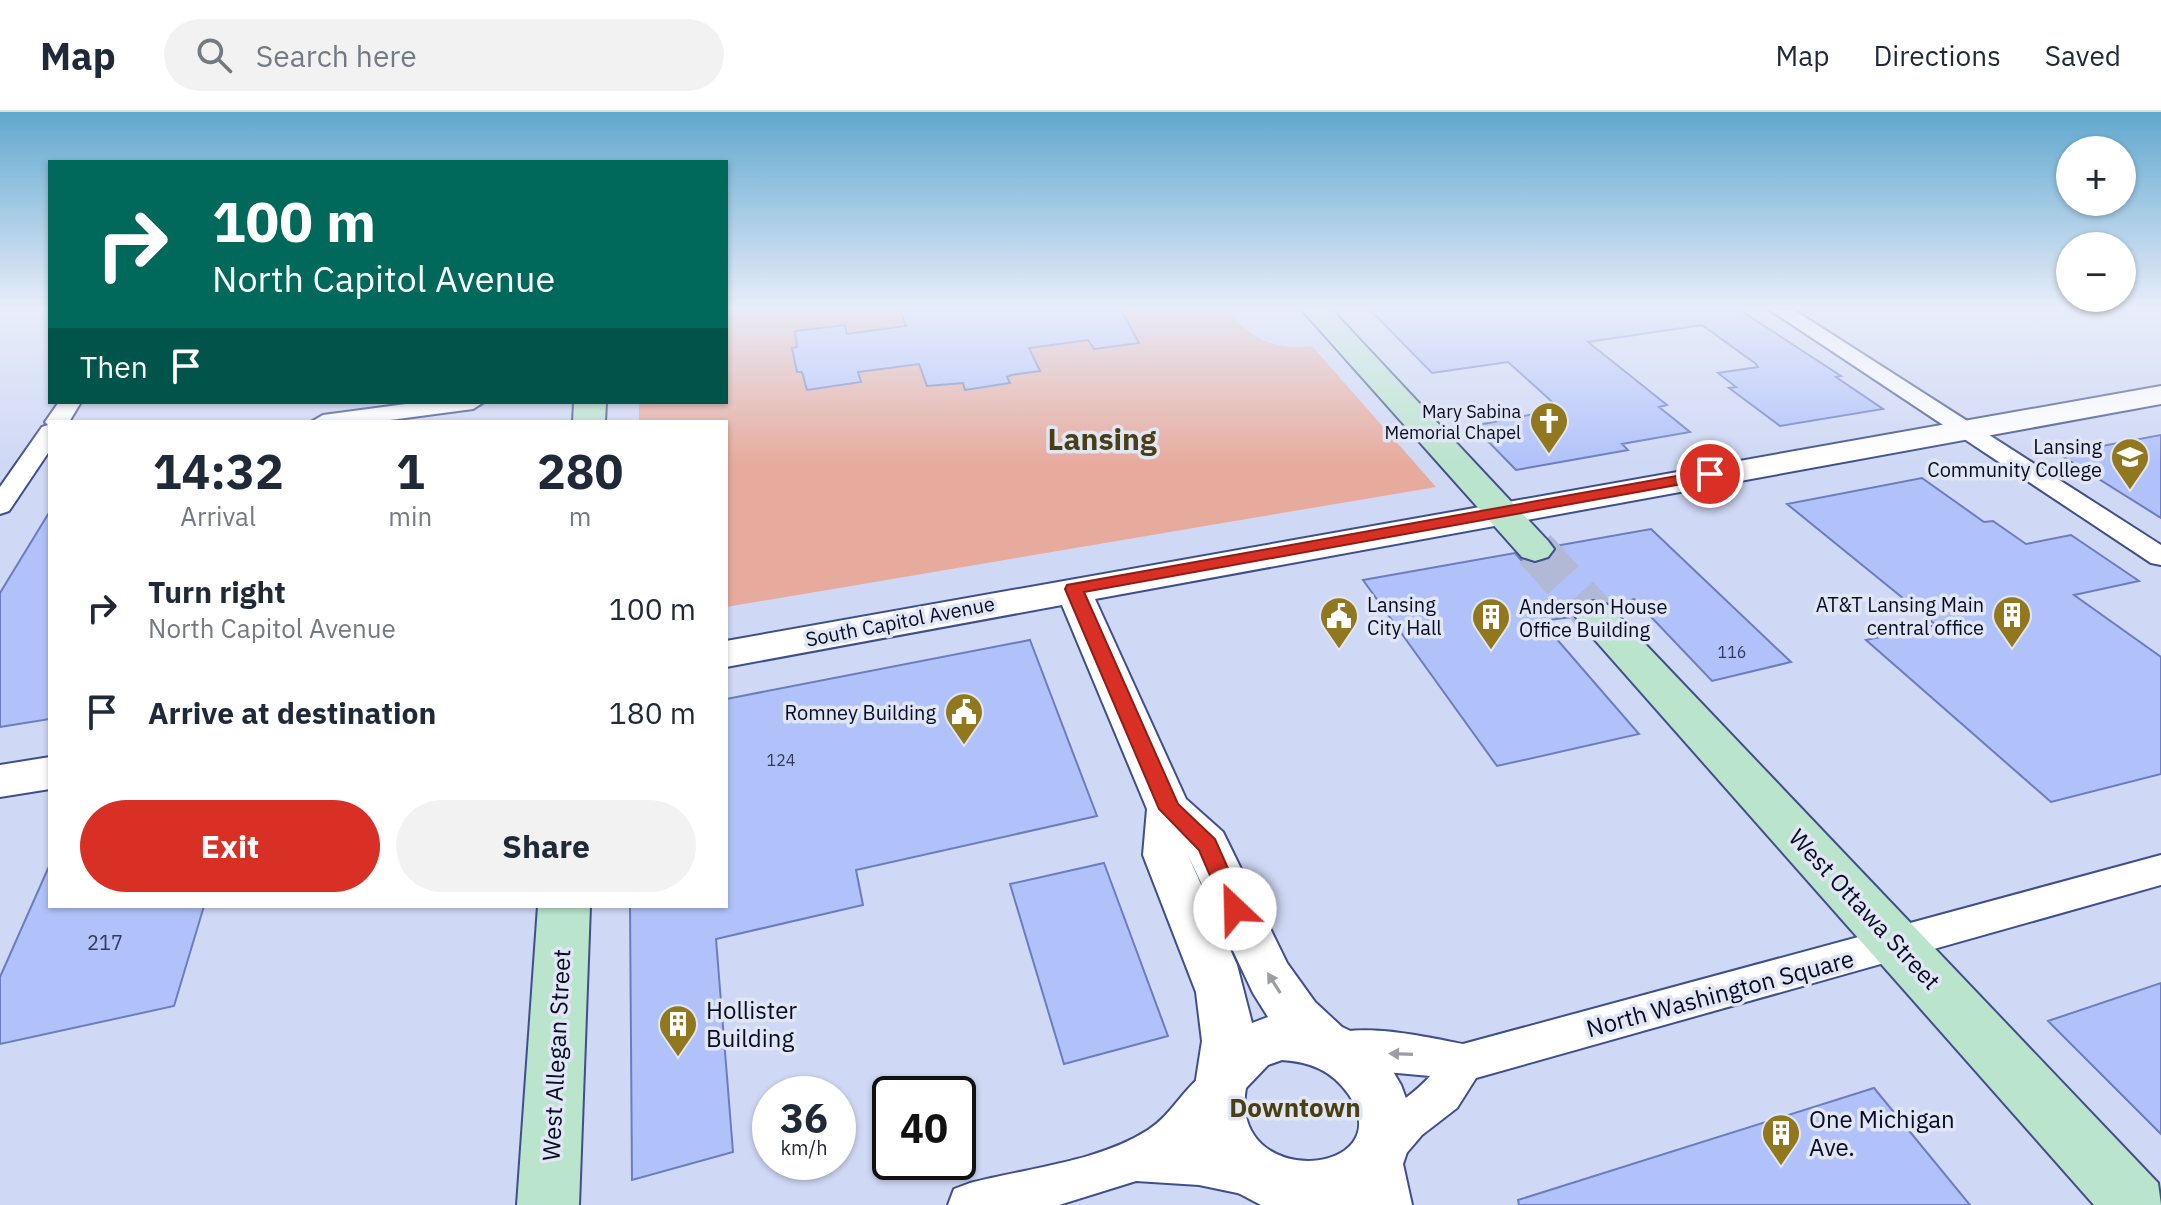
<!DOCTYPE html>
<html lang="en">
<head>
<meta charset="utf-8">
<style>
  :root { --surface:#fff; --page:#f2f2f3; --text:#1f2937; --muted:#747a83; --line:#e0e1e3; --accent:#d93025 }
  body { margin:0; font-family:"IBM Plex Sans",sans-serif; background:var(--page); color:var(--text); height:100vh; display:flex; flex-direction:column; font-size:30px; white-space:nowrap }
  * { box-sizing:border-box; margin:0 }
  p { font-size:26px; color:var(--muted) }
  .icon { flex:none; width:44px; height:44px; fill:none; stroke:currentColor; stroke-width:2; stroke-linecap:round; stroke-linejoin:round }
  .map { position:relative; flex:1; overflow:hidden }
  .details { position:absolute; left:48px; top:308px; width:680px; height:488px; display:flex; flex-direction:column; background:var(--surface); border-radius:0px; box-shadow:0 2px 6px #0004 }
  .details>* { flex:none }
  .hud { position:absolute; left:48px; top:48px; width:680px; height:244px; border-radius:0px; box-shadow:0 2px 6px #0004; background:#00695c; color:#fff; overflow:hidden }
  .tools { position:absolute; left:2056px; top:24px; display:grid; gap:16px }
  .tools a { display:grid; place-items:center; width:80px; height:80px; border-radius:50%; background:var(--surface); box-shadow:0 2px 6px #0004; font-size:40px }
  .speed { position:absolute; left:752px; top:964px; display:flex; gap:16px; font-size:40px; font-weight:700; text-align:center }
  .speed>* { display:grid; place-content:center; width:104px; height:104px; border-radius:50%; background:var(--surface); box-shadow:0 2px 6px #0004; line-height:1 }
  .speed small { font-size:20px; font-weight:400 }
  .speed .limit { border:4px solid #111; border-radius:12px; background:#fff; color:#111 }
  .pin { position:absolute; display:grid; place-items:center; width:68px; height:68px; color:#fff; margin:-34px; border:4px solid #fff; border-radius:50%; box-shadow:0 2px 8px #0007 }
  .me { position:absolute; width:88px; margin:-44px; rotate:336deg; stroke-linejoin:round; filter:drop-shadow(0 0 6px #0008) }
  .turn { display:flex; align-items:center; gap:28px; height:168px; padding:0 32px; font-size:36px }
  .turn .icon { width:104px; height:104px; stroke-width:2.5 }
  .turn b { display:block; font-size:56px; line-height:68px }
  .then { display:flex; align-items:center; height:76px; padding:0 32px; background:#0003; gap:16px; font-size:30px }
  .eta { display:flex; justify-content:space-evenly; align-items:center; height:136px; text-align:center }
  .eta b { font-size:48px; font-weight:700; line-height:56px }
  .primary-button { display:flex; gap:16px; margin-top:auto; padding:16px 32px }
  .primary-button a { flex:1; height:92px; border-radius:48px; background:var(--accent); color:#fff; font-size:32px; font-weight:700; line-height:92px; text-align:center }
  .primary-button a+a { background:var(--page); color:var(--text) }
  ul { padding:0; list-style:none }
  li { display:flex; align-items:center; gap:24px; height:104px; padding:0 32px }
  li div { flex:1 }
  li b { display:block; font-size:30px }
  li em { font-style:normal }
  header { display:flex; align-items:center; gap:48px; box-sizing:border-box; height:112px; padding:0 40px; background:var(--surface); border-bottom:2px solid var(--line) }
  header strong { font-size:38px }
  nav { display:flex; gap:44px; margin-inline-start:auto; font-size:28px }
  .search { width:560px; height:72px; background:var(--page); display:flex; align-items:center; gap:20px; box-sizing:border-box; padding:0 28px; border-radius:44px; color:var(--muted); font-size:30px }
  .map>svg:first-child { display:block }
  .green { fill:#e7ab9e }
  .building { fill:#b1c2fa; stroke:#6c7dbe; stroke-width:2 }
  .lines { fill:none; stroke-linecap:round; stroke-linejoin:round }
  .secondary-tunnel { stroke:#b1b9d6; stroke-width:42; stroke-dasharray:42 21; stroke-linecap:butt }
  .minor-casing { stroke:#404f8b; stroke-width:4 }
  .tertiary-casing { stroke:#404f8b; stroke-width:4 }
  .secondary-casing { stroke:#404f8b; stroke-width:4 }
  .minor { fill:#fff; fill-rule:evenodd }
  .tertiary { fill:#fff; fill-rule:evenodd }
  .secondary { fill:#bae4cc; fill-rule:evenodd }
  .oneway { fill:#9c9da7 }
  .route { fill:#d93025; stroke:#8d1f18; stroke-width:2 }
  .labels { text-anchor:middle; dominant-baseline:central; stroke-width:7; stroke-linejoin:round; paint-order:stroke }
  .number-label { font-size:16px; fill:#323959 }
  .far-poi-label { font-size:18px; fill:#070b23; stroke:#e1e6f4; text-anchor:end }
  .poi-label { font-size:20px; fill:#070b23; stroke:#e1e6f4; text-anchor:end }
  .street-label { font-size:20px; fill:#070b23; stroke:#e1e6f4 }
  .near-number-label { font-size:20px; fill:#323959 }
  .near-street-label { font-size:24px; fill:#070b23; stroke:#e1e6f4 }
  .near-poi-label { font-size:24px; fill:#070b23; stroke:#e1e6f4; text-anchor:start }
  .near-neighbourhood-label { font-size:26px; font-weight:bold; fill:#4a3e15; stroke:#e1e6f4 }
  .far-town-label { font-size:30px; font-weight:bold; fill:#4a3e15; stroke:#e1e6f4 }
</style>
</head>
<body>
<header>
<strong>Map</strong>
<div class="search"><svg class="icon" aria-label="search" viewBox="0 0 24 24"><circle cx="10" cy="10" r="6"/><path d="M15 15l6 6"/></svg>Search here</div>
<nav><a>Map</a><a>Directions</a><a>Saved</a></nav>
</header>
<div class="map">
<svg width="2161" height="1093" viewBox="0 0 2161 1093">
  <rect width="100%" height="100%" fill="#cfd8f5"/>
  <!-- green -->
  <path class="green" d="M726,198H1227C1252,228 1273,238 1312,234L1436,375L726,495V310H639V290H726Z"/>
  <!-- building -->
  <path class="building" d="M900,198H1121L1139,231L1094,237L1088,228L1029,236L1040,259L1011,263L1007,265L1010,271L965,278L963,271L927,274L919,252L858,260L861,270L807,278L802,260H797L792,236L797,235L795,219L845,213L847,222L906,214Z
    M1370,198H1740L1841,264L1836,265L1883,297L1780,314L1729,276L1736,275L1718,261L1758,255L1756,252L1702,213L1588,230L1667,293L1659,295L1690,320L1622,332L1628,338L1516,358L1473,314L1560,297L1508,250L1432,261Z
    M2161,323V406L2059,342Z
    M1922,366L1984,410L1993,409L2026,432L2071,423L2139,469L2074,483L2161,545V662L2051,690L1866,528L1936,513L1787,392Z
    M50,399V607L0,615V481Z
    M1651,417L1791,550L1712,569L1634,487L1614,495L1595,486L1579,490L1572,505L1541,509L1639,622L1497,654L1363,468L1515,441L1521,448L1536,452L1550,447L1556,439L1555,434Z
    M1030,528L1097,704L856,758L863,793L716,827L733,1040L632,1068L630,794H726V587Z
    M1104,751L1168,924L1064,952L1010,772Z
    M50,752V794H204L174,894L0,932V865Z
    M2161,871V1022L2048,909Z
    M1874,976L1970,1093H1519L1518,1088Z"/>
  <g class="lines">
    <!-- secondary-tunnel -->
    <path class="secondary-tunnel" d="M1535,437L1594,502"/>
    <!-- minor casing -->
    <g class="minor-casing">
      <path id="minor" d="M1770,198H1794L2161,433V453L2151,451Z
        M59,290H81L69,310H50V338L9,399L0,402V375L42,315L48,313L45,310Z
        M421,290H484L473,297L375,310H311L323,303Z
        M2161,743V773L1476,966L1457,996L1422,1023L1398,1051L1383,1057L1368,1051L1361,1036C1378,997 1406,992 1430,964L1342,956L1328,950L1322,937L1328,924C1362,910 1426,925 1463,932Z
        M1216,956L1231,962L1237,976L1231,990L1200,1029L1263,1045L1269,1061L1263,1077L1247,1083L1199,1073L1136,1069L1059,1093H948L954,1077L970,1071C1027,1056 1098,1050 1148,1018C1175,1001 1187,967 1216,956Z"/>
    </g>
    <!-- tertiary casing -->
    <g class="tertiary-casing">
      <path id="tertiary" d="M2161,274V292L1095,487L1186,687L1223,720L1287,851L1315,890L1342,915L1361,924L1385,946L1401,973L1408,992L1413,1022L1403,1052L1412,1093H1261L1227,1075L1211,1059L1190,1006L1202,929L1196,880L1143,743L1147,697L1062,493L726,555V529ZM1187,741L1253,881L1268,905L1252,911L1237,853ZM1282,948C1310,950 1332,958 1349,983C1402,1064 1228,1080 1246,976L1268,953Z
        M50,645V677L0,685V653Z"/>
    </g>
    <!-- secondary casing -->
    <g class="secondary-casing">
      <path id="secondary" d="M1302,198H1332L1548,429L1554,437L1548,445L1535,449L1522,445Z
        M574,290H606L605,310H573Z
        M1594,489L1608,493L2158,1071L2161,1093H2094L1580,511L1574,502L1580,493Z
        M538,794H590L579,1093H517Z"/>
    </g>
    <!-- minor -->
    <use href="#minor" class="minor"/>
    <!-- tertiary -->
    <use href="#tertiary" class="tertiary"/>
    <!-- secondary -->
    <use href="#secondary" class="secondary"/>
  </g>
  <!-- one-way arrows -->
  <defs><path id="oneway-solid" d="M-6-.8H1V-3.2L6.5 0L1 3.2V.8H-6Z" transform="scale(2)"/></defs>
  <g class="oneway">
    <use href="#oneway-solid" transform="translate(1274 871) rotate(-122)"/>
    <use href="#oneway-solid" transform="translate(1401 942) rotate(-178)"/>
  </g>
  <!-- sky -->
  <linearGradient id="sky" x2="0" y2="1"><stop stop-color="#60a8ce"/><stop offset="0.56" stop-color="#e9edfa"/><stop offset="1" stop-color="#e9edfa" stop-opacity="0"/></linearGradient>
  <rect width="2161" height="351" fill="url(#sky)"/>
  <!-- route -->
  <path class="route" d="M1710,358L1717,362L1715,366L1084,480L1178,692L1215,727L1246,797L1243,803H1227L1199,738L1159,697L1065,477L1067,473Z"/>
  <!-- icons -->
  <defs>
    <g id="church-pin" transform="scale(2)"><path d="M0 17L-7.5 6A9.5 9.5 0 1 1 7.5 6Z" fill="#91781e" stroke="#e1e6f4"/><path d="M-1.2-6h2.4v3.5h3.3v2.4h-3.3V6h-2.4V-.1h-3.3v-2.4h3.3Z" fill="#fff"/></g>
    <g id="university-pin" transform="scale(2)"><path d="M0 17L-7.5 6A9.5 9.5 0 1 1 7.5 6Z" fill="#91781e" stroke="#e1e6f4"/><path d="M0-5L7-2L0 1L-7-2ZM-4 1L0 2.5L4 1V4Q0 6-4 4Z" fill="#fff"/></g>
    <g id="building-pin" transform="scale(2)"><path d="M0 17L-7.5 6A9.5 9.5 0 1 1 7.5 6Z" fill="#91781e" stroke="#e1e6f4"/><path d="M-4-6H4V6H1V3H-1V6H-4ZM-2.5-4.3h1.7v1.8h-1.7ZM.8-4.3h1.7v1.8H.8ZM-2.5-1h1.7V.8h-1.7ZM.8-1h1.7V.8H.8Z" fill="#fff"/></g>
    <g id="civic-pin" transform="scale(2)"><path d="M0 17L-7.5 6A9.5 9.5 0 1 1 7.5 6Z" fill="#91781e" stroke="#e1e6f4"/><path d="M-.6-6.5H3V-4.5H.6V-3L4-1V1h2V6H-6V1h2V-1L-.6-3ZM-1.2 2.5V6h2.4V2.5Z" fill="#fff"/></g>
  </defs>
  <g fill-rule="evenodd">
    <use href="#church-pin" x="1549" y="309"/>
    <use href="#university-pin" x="2130" y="345"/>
    <use href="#building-pin" x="2012" y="503"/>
    <use href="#civic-pin" x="1339" y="504"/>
    <use href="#building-pin" x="1491" y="505"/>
    <use href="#civic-pin" x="964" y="600"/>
    <use href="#building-pin" x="678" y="912"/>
    <use href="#building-pin" x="1781" y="1021"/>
  </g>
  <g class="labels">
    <!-- number labels -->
    <g class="number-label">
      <text x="1732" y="540">116</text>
      <text x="781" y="648">124</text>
    </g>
    <!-- far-poi labels -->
    <g class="far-poi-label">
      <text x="1521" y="299">Mary Sabina<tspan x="1521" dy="21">Memorial Chapel</tspan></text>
    </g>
    <!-- poi labels -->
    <g class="poi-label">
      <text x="2102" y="334">Lansing<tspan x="2102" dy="23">Community College</tspan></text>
      <text x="1367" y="492" text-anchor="start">Lansing<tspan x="1367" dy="23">City Hall</tspan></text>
      <text x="1984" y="492">AT&amp;T Lansing Main<tspan x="1984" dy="23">central office</tspan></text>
      <text x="1519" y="494" text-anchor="start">Anderson House<tspan x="1519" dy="23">Office Building</tspan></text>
      <text x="936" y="600">Romney Building</text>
    </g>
    <!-- street labels -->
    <g class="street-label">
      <text transform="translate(900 509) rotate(-11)">South Capitol Avenue</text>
    </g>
    <!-- near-number labels -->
    <g class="near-number-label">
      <text x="105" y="830">217</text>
    </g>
    <!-- near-street labels -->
    <g class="near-street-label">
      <text transform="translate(1865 797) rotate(47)">West Ottawa Street</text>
      <text transform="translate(1720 881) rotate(-15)">North Washington Square</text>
      <text transform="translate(556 943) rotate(-87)">West Allegan Street</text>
    </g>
    <!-- near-poi labels -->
    <g class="near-poi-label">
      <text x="706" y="898">Hollister<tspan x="706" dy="28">Building</tspan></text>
      <text x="1809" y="1007">One Michigan<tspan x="1809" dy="28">Ave.</tspan></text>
    </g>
    <!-- near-neighbourhood labels -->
    <g class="near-neighbourhood-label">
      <text x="1295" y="995">Downtown</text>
    </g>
    <!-- far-town labels -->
    <g class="far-town-label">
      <text x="1102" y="326">Lansing</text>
    </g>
  </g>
</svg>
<div class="tools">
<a>+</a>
<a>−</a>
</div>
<div class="speed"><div>36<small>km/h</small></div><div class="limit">40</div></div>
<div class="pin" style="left:1710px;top:362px;background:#d93025"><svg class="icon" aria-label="arrive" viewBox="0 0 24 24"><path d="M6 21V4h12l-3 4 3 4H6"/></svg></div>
<svg class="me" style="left:1235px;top:797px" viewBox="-20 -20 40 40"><circle r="19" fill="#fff"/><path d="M0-13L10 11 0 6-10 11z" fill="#d93025"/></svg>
<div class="hud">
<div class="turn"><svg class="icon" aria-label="right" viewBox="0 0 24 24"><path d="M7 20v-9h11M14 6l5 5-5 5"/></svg><div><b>100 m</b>North Capitol Avenue</div></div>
<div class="then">Then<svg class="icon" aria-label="arrive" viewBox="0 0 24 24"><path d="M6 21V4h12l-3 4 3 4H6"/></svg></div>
</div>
<section class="details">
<div class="eta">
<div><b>14:32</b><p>Arrival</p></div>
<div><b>1</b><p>min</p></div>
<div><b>280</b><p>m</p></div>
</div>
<ul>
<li><svg class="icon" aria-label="right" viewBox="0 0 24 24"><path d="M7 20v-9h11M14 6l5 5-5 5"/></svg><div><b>Turn right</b><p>North Capitol Avenue</p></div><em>100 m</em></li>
<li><svg class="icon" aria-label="arrive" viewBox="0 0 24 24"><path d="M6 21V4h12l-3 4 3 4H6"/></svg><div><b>Arrive at destination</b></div><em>180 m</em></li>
</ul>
<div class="primary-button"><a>Exit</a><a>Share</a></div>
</section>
</div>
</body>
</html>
